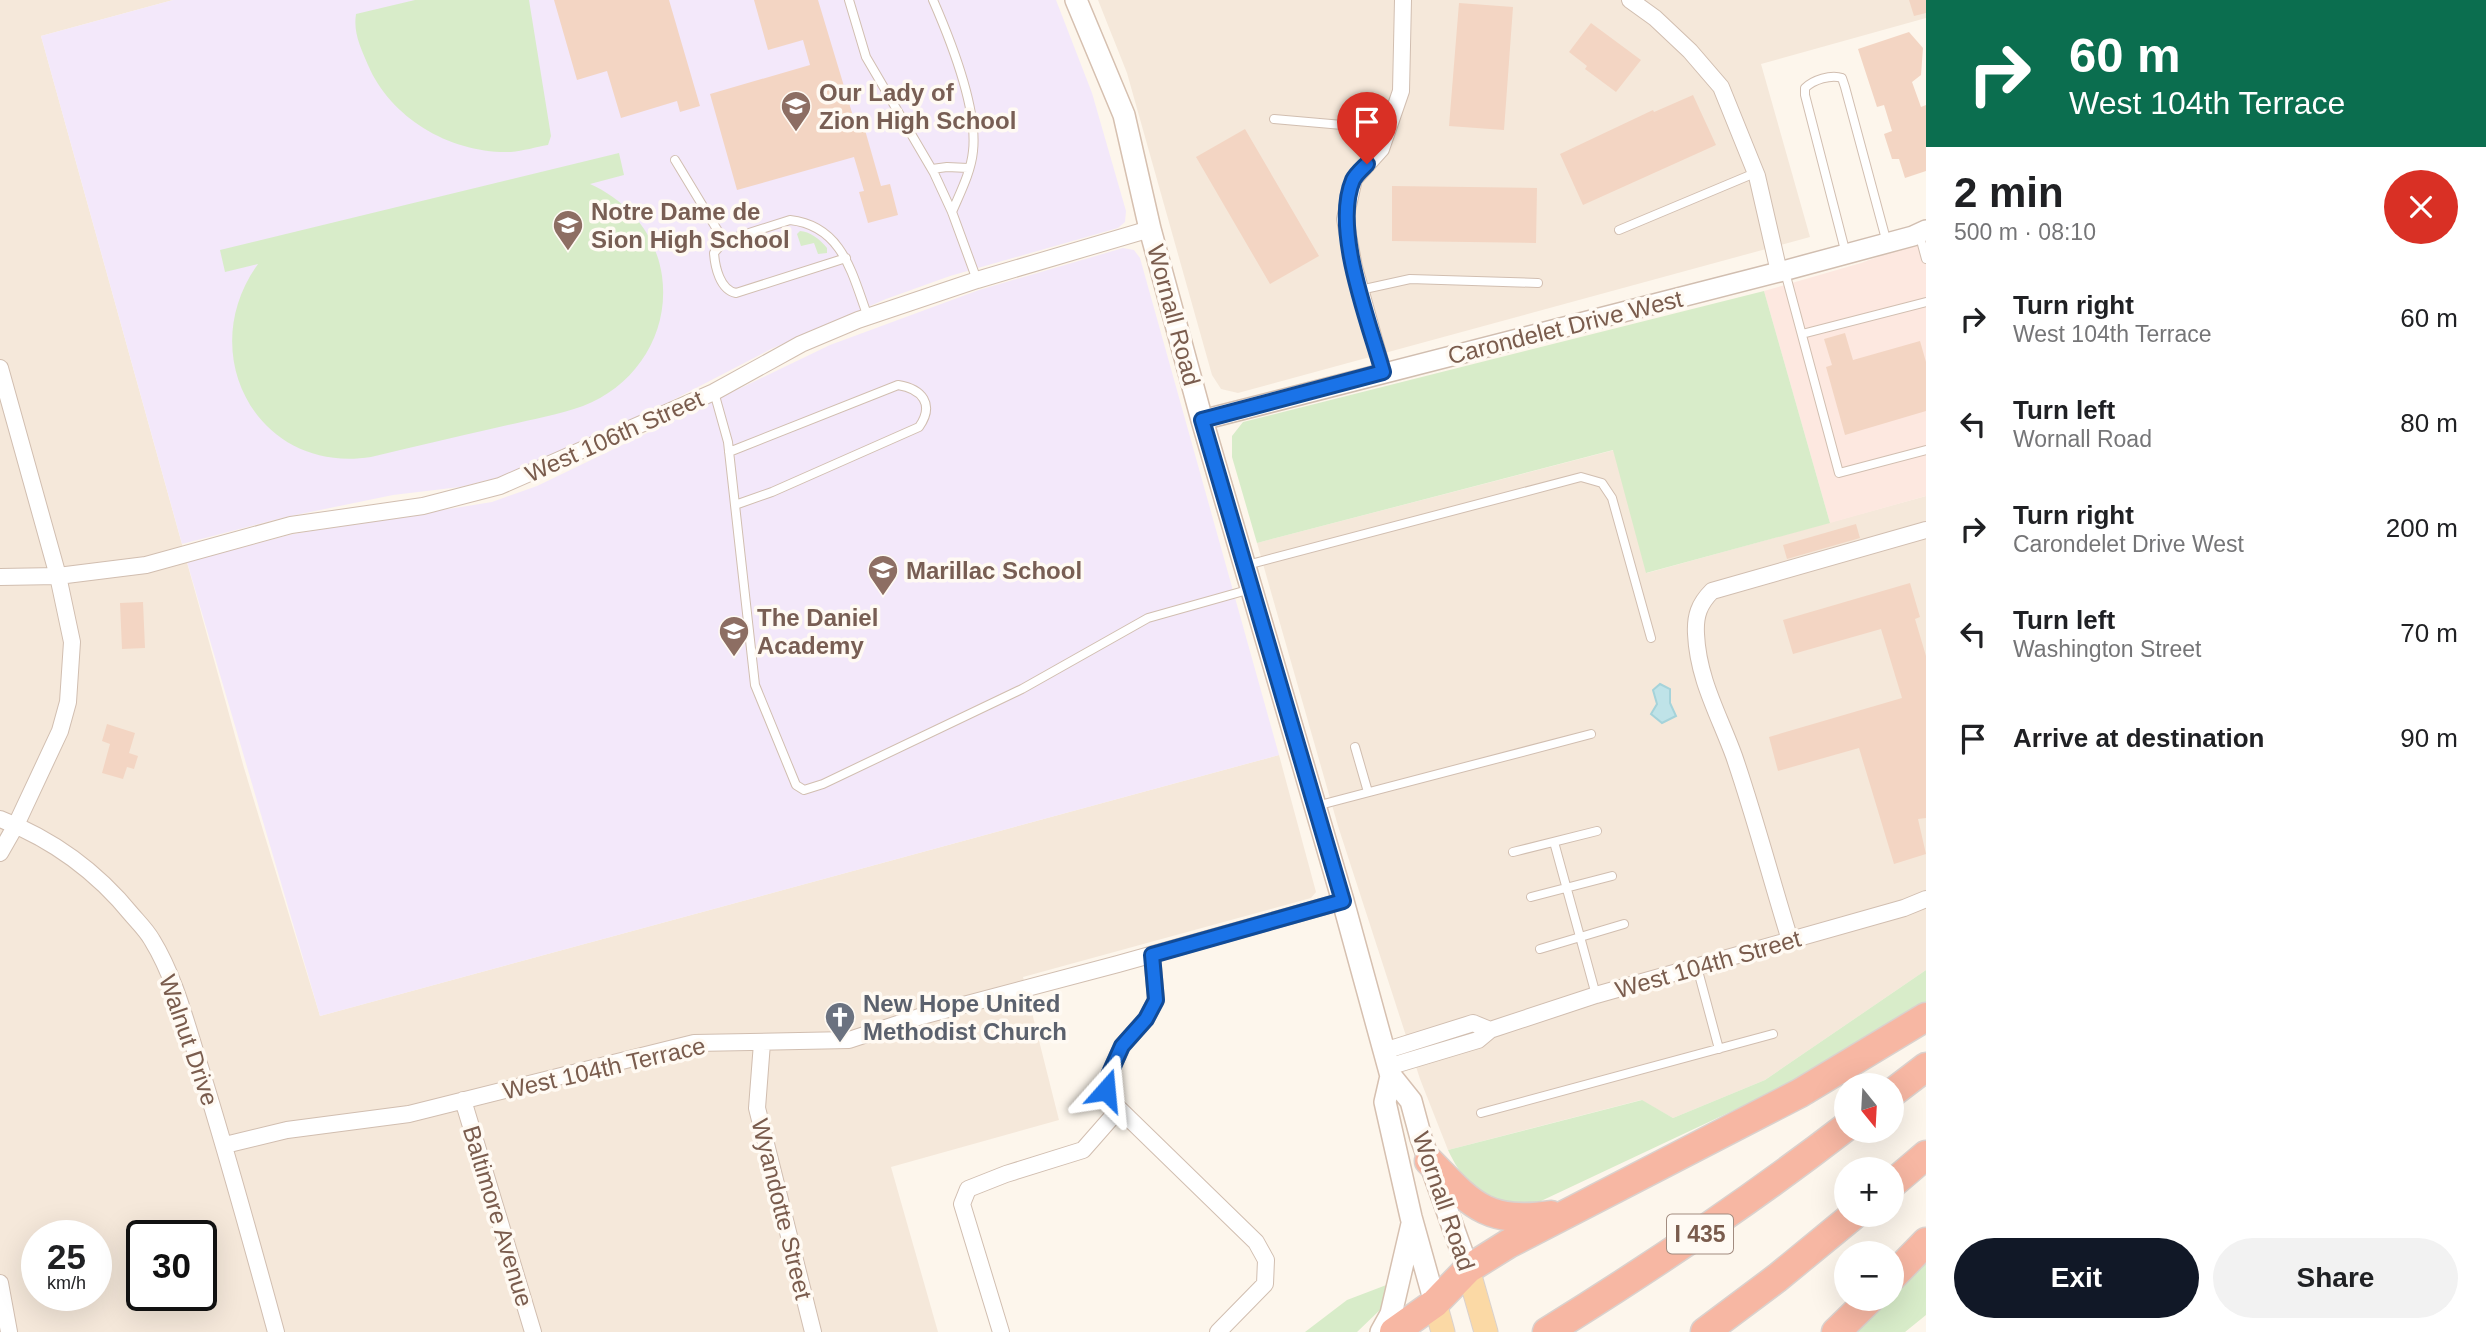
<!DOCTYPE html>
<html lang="en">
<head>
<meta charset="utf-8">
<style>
  :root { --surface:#fff; --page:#f2f2f2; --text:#202124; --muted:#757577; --accent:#111827 }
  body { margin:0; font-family:Arial,sans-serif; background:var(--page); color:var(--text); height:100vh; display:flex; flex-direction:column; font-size:26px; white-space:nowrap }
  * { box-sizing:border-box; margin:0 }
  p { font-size:23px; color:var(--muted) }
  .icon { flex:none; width:38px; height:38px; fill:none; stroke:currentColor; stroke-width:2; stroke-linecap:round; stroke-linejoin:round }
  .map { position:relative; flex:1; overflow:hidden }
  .sheet { display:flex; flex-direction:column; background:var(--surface); width:560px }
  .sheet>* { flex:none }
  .hud { background:#0b6e4f; color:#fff; overflow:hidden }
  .needle { width:46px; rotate:162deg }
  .controls { position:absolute; left:1834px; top:1073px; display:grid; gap:14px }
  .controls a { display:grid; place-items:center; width:70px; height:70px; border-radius:50%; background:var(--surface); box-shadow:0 7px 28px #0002; font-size:35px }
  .speed { position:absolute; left:21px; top:1220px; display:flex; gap:14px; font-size:35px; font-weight:700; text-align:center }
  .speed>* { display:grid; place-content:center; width:91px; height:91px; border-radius:50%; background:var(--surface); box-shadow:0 7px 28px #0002; line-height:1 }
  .speed small { font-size:18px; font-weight:400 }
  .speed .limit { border:4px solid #111; border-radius:10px; background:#fff; color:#111 }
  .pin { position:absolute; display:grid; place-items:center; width:60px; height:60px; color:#fff; margin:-72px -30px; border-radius:50% 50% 50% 0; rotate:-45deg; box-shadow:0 0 7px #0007 }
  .pin .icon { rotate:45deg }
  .me { position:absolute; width:77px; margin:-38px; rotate:18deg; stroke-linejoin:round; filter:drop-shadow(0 0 5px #0008) }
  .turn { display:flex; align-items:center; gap:24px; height:147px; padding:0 28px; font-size:32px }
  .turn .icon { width:91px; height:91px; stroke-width:2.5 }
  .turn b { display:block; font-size:49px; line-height:60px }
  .round { display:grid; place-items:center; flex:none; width:74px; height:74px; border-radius:37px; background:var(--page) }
  .overview { display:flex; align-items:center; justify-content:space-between; height:119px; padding:0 28px }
  h1 { font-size:42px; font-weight:700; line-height:52px }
  .cta { display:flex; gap:14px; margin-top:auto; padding:14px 28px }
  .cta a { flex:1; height:80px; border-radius:42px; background:var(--accent); color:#fff; font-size:28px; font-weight:700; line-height:80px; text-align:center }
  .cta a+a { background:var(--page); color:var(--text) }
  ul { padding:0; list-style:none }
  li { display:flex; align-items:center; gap:21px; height:105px; padding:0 28px }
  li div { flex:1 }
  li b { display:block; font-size:26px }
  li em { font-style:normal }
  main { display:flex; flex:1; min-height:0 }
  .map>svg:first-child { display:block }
  .residential { fill:#f5e8da; fill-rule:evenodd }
  .commercial { fill:#fde8e0 }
  .education { fill:#f3e8fa }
  .green { fill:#d8ecc9 }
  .water { fill:#bfe3e8; stroke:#a5d3da; stroke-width:2 }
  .building { fill:#f3d5c3 }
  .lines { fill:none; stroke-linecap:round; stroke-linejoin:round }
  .service-casing { stroke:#d1beb0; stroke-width:10 }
  .minor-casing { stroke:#d1beb0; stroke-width:18 }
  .tertiary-casing { stroke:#d1beb0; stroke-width:22 }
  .secondary-casing { stroke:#d6c0b0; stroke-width:24 }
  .primary-casing { stroke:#dad1cd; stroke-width:25 }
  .motorway-casing { stroke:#dad1cd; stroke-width:31 }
  .service { stroke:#fff; stroke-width:8 }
  .minor { stroke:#fff; stroke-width:16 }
  .tertiary { stroke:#fff; stroke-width:19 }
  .secondary { stroke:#fff; stroke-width:21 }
  .primary { stroke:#fbd9a5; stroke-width:23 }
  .motorway { stroke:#f7b7a3; stroke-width:28 }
  .route-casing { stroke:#114b97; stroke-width:18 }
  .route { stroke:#1a73e8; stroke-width:12 }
  .labels { text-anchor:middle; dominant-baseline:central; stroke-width:7; stroke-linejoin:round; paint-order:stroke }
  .shield { fill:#fffaf3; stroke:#a28b7f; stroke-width:2 }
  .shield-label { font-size:23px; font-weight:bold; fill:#7a5c4d }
  .education-label { font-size:24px; font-weight:bold; fill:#785e54; stroke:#fffaf3; text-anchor:start }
  .street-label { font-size:24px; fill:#7a5c4d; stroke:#fffaf3 }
  .worship-label { font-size:24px; font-weight:bold; fill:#5b616d; stroke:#fffaf3; text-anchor:start }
</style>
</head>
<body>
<main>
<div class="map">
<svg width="1926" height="1332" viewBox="0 0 1926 1332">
  <rect width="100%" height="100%" fill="#fdf6ec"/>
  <!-- residential -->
  <path class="residential" d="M0,0H173L41,36L244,768L320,1016L1279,755L1316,892L1311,898L1023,977L1059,1120L891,1167L938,1332H0ZM37,1236H96V1295H37ZM142,1236H201V1295H142Z
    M1098,0H1926V18L1761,64L1810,237L1238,393L1221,389L1212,375L1127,73Z
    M1614,450L1647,573L1926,496V970L1765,1080L1673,1118L1641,1100L1448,1150L1420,1079L1338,826L1257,543Z"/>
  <!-- commercial -->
  <path class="commercial" d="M1926,239V496L1830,523L1764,291L1861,263Z"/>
  <!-- education -->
  <path class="education" d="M173,0H1056L1092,93L1126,211L1125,222L1118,228L950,276L886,299L771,349L644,415L540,462L504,476L460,487L393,495L286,517L182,544L41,36Z
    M1123,248L1134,250L1140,258L1279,755L320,1016L187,562L293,534L492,502L537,486L830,345L979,290Z"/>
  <!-- green -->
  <path class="green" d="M415,0H529L551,136L548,145C536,147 523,151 511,152C452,154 391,119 368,65C361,48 353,33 356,14Z
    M619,153L624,175L590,184C628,201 656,234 662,276C670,333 636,386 583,406C555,416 524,421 495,428C454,437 413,447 371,457C258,475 193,354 258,264L225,272L220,250Z
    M800,231C809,231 821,240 827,248V253L818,254L814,243L801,246L797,234Z
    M1764,291L1830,523L1646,573L1613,450L1257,543L1232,457V436L1243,422Z
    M1926,970V1015L1860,1051L1541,1201C1531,1203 1518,1206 1508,1205C1479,1201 1459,1174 1448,1150L1642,1100L1673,1118L1765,1080Z
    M1926,1257V1315L1905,1332H1853L1886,1299L1892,1298V1292Z
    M1389,1284L1382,1308L1357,1332H1305L1347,1300Z"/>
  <!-- water -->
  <path class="water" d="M1660,684L1670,689V703L1676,716L1662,723L1651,714L1657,704L1653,690Z"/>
  <!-- building -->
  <path class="building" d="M554,0H669L700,106L680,112L677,101L621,118L607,71L577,80Z
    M754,0H818L856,126L863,123L881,186L890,184L898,215L868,223L859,192L864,191L854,157L737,190L710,94L810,65L803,40L768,50Z
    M1909,0H1926V13L1914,16Z
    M1459,3L1513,7L1504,130L1449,126Z
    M1591,23L1641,60L1616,92L1585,69L1587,66L1569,52Z
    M1909,32L1923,48L1921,75L1912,82L1921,107L1926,105V171L1905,178L1899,159H1892L1884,134L1892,131L1884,105L1877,107L1858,49Z
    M1693,95L1716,145L1583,205L1560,154L1653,110L1654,112L1661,109Z
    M1245,129L1319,256L1270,284L1196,157Z
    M1392,186L1537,188L1536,243L1392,241Z
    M1845,333L1853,360L1920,341L1926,362V411L1845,435L1826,367L1832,365L1824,339Z
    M1856,524L1860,538L1787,559L1783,545Z
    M1910,583L1920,617L1915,619L1926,656V818L1918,819L1926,854L1894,864L1859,748L1778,771L1769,737L1902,698L1881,629L1793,654L1783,620Z
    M143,602L145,648L122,649L120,603Z
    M107,724L135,733L129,753L138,756L134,769L127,767L123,779L102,773L110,744L102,741Z"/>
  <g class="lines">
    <!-- service casing -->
    <g class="service-casing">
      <path id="service" d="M849,0L866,57L934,173L952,212L977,280
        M933,0C950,39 978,108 973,151C971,172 960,193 952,212
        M1274,119L1388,129
        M675,160L724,241
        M932,169L947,167L968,168
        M1619,230L1755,173
        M1919,233L1926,259
        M1846,254L1805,95V88C1813,80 1831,74 1842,78L1845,87L1887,243
        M846,258L736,293C720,290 715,267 714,253L724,241L790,220C843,226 852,274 868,317
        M1785,272L1839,473L1926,450
        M1360,290L1410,279L1538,283
        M1802,334L1926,302
        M714,392L728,442L755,685L796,785L804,790L823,784L1022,689L1148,618L1251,589
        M729,452L898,385C922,389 935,404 919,427L772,492L735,505
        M1247,565L1581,477L1602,483L1612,498L1651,638
        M1355,747L1368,792
        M1316,806L1591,734
        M1554,842L1596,995
        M1513,852L1597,831
        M1531,897L1612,876
        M1540,949L1624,924
        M1697,967L1719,1049
        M1481,1113L1773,1034"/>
    </g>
    <!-- minor casing -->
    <g class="minor-casing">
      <path id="minor" d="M1630,0L1655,18L1690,51L1721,87L1757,176L1779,272
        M0,368L58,576L72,642L68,702L60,731L16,825L0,853
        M1383,372L1354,267L1345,219L1354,179L1381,149L1401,91L1403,0
        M0,577L58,576L146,565L291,525L423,506L500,486L714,392L801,344L858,320L977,280L1150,229
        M0,819C52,839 97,872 132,915C139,923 147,931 152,940C176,979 187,1027 201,1070C228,1157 252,1244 276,1332
        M1790,940C1771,879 1755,817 1734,756C1719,715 1698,679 1696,634C1695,616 1699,604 1712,591L1926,530
        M1152,955L1156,1000L1146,1019L1122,1046L1105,1084L1107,1097L1256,1242L1266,1260L1265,1284L1218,1332
        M762,1043L757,1108L813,1332
        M1384,1051L1473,1023L1490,1030
        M1388,1067L1478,1040L1490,1030L1596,995L1904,908L1926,899
        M463,1100L533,1332
        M225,1145L287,1130L409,1114L694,1043L849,1040L922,1016L1118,964L1343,901
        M0,1283L9,1332
        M1001,1332L962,1204L968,1189L1006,1174L1083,1150L1119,1109"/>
    </g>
    <!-- tertiary casing -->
    <g class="tertiary-casing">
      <path id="tertiary" d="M1202,420L1779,272L1913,236L1926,230"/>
    </g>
    <!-- secondary casing -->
    <g class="secondary-casing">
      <path id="secondary" d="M1076,0L1124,115L1150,229L1202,420L1343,901L1391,1076L1411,1101L1421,1138L1468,1269
        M1391,1076L1385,1102L1411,1217L1435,1303
        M1381,1332L1391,1314L1412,1224"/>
    </g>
    <!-- primary casing -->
    <g class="primary-casing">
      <path id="primary" d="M1468,1269L1486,1332
        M1435,1303L1443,1332"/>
    </g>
    <!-- motorway casing -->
    <g class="motorway-casing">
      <path id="motorway" d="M1892,1093L1926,1067
        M1429,1161C1472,1205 1486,1224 1551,1215
        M1892,1184L1926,1155
        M1892,1277L1926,1242
        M1394,1332L1435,1303L1468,1269L1508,1244L1800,1093L1926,1017
        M1547,1332C1650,1268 1750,1201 1846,1127
        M1705,1332L1777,1278L1855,1214
        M1836,1332L1871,1298"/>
    </g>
    <!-- service -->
    <use href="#service" class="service"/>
    <!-- minor -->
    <use href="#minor" class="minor"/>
    <!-- tertiary -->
    <use href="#tertiary" class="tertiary"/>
    <!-- secondary -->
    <use href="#secondary" class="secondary"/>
    <!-- primary -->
    <use href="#primary" class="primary"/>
    <!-- motorway -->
    <use href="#motorway" class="motorway"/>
  </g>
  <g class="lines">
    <!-- route casing -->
    <g class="route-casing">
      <path id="route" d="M1106,1090L1105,1084L1122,1046L1146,1019L1156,1000L1152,955L1343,901L1202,420L1383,372C1369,322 1332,229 1353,180C1356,174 1363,168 1367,164"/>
    </g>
    <!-- route -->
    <use href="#route" class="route"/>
  </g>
  <!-- icons -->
  <defs>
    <g id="school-pin" transform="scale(1.575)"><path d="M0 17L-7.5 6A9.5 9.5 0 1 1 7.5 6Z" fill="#8d6e63" stroke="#fffaf3"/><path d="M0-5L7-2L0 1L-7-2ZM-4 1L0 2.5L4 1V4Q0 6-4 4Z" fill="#fff"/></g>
    <g id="church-pin" transform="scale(1.575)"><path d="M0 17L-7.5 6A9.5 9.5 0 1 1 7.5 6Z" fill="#6b7280" stroke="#fffaf3"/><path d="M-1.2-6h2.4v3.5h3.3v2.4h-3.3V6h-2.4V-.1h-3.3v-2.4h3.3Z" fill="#fff"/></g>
  </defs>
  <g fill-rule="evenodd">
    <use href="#school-pin" x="796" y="106"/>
    <use href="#school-pin" x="568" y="225"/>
    <use href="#school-pin" x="883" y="570"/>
    <use href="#school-pin" x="734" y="631"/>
    <use href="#church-pin" x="840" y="1017"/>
  </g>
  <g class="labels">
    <!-- shield labels -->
    <rect class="shield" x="1667" y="1214.5" width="66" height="39" rx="5"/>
    <g class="shield-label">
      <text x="1700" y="1234">I 435</text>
    </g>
    <!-- education labels -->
    <g class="education-label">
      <text x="819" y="92">Our Lady of<tspan x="819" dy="28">Zion High School</tspan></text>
      <text x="591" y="211">Notre Dame de<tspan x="591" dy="28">Sion High School</tspan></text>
      <text x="906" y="570">Marillac School</text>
      <text x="757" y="617">The Daniel<tspan x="757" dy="28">Academy</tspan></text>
    </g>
    <!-- street labels -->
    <g class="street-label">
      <text transform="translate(1174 315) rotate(75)">Wornall Road</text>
      <text transform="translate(1565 327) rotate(-14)">Carondelet Drive West</text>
      <text transform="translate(614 436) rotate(-24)">West 106th Street</text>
      <text transform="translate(1708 964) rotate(-16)">West 104th Street</text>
      <text transform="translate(189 1040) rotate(71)">Walnut Drive</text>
      <text transform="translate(604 1068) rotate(-13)">West 104th Terrace</text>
      <text transform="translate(1444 1201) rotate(71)">Wornall Road</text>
      <text transform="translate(782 1209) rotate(76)">Wyandotte Street</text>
      <text transform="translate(498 1216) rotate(73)">Baltimore Avenue</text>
    </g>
    <!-- worship labels -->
    <g class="worship-label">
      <text x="863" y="1003">New Hope United<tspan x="863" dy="28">Methodist Church</tspan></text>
    </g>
  </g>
</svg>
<div class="controls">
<a><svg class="needle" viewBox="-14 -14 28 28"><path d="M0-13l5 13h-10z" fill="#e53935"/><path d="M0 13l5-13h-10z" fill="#757577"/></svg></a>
<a>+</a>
<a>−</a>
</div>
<div class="speed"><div>25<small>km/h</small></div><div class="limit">30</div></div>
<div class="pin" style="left:1367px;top:164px;background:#d93025"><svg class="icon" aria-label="arrive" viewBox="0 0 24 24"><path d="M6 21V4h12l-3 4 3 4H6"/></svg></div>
<svg class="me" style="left:1106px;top:1090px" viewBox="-20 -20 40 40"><path d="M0-17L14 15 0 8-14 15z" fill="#1a73e8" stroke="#fff" stroke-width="4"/></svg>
</div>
<section class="sheet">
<div class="hud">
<div class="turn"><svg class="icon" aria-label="right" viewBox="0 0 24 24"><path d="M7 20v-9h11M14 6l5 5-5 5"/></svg><div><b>60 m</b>West 104th Terrace</div></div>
</div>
<div class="overview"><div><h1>2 min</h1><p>500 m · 08:10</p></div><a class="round" style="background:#d93025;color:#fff"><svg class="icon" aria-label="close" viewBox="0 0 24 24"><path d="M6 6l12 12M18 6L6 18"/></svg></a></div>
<ul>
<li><svg class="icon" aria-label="right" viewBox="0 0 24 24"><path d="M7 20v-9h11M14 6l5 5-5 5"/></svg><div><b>Turn right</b><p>West 104th Terrace</p></div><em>60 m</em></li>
<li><svg class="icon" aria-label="left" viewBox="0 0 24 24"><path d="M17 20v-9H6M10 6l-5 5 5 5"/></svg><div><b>Turn left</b><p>Wornall Road</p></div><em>80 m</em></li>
<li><svg class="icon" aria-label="right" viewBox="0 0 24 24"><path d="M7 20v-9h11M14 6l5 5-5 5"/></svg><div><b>Turn right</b><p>Carondelet Drive West</p></div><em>200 m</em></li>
<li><svg class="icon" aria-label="left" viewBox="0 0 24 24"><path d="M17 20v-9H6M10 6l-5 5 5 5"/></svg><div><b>Turn left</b><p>Washington Street</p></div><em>70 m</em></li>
<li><svg class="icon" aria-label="arrive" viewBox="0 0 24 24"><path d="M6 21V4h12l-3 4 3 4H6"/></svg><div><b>Arrive at destination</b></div><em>90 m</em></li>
</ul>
<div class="cta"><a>Exit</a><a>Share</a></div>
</section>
</main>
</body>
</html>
